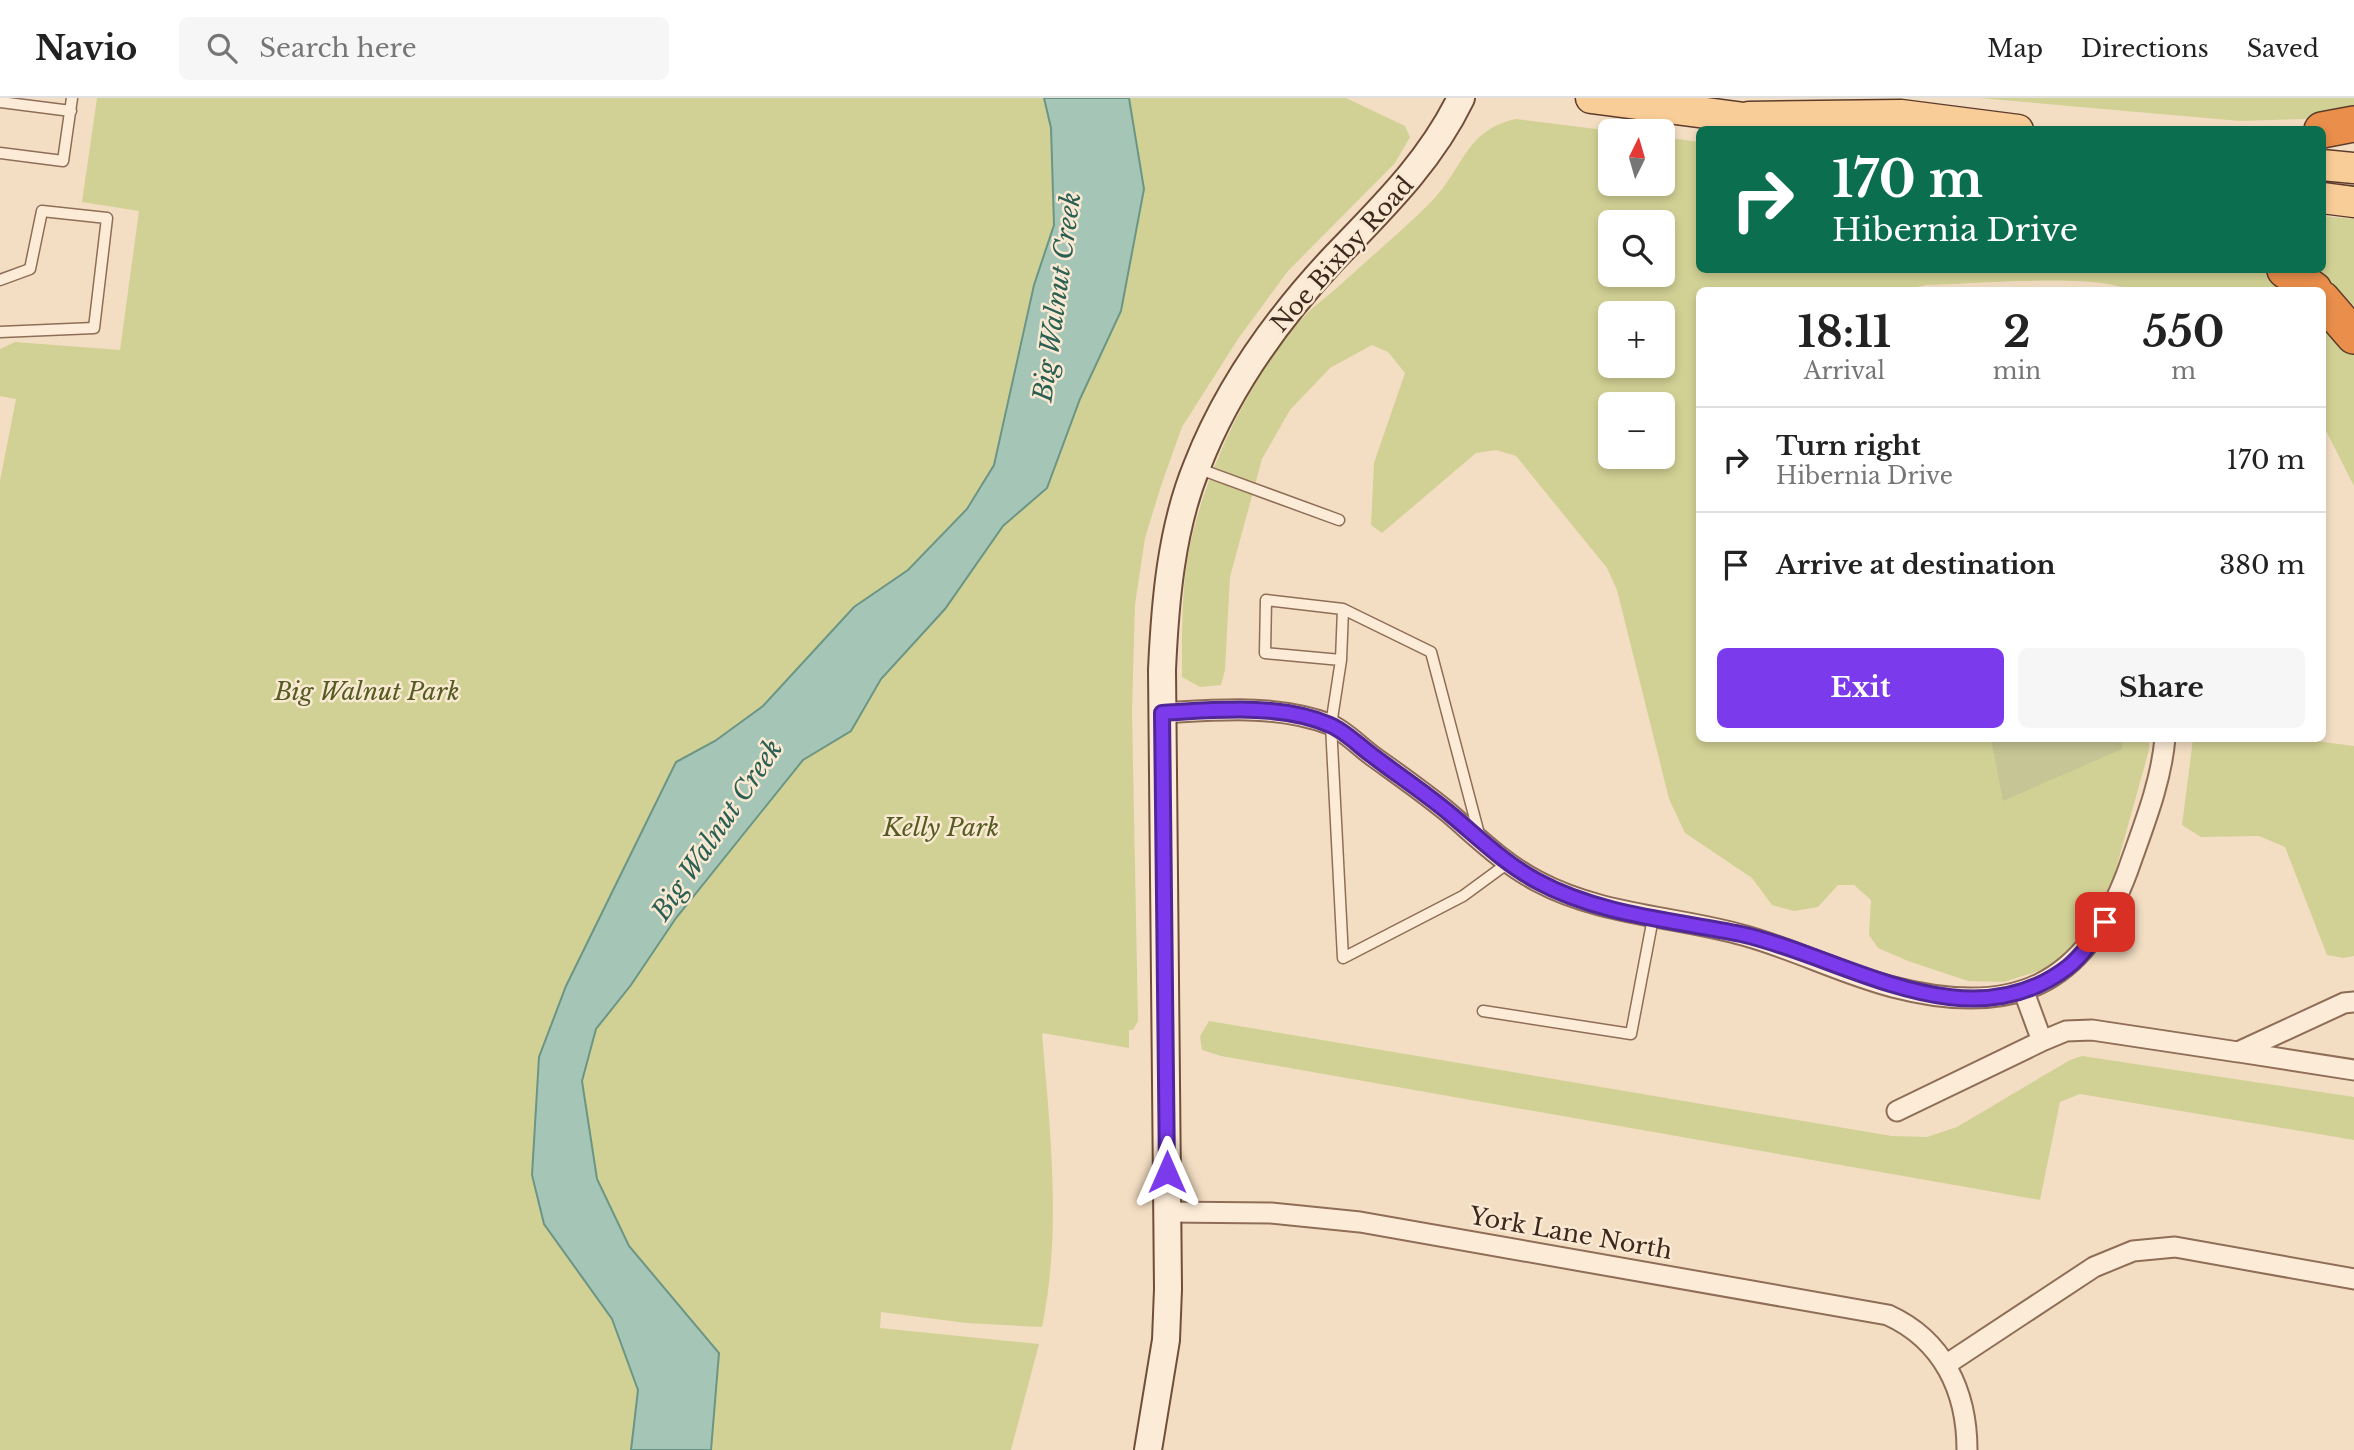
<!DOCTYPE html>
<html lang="en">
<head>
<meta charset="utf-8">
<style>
  :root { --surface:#fff; --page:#f6f6f6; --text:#222; --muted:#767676; --line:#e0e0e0; --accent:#7c3aed }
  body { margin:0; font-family:"Libre Baskerville",serif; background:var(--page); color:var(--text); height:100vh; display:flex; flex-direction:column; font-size:26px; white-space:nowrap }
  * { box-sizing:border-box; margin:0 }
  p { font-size:23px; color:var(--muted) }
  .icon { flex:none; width:38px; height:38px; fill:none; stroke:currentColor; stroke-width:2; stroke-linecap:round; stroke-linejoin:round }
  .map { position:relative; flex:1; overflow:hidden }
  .panel { position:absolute; left:1696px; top:189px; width:630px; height:455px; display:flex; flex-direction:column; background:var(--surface); border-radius:10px; box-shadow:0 4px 10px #0003 }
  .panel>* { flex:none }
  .guide { position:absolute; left:1696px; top:28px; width:630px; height:147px; border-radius:10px; box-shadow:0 4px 10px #0003; background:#0b6e4f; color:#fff; overflow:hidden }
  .needle { width:46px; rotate:5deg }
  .buttons { position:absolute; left:1598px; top:21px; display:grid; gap:14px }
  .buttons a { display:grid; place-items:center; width:77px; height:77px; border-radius:10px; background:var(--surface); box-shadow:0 4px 10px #0003; font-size:35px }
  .pin { position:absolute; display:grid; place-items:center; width:60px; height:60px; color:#fff; margin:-30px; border-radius:14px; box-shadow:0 4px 10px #0006 }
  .me { position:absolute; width:77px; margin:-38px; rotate:0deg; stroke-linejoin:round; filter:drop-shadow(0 0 5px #0008) }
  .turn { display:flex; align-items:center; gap:24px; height:147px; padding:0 21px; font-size:32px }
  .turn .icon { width:91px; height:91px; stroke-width:2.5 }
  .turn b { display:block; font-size:49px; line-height:60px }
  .eta { display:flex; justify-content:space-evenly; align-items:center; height:119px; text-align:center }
  .eta b { font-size:42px; font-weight:800; line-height:49px }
  .action { display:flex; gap:14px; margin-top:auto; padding:14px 21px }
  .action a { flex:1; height:80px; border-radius:10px; background:var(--accent); color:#fff; font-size:28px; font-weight:800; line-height:80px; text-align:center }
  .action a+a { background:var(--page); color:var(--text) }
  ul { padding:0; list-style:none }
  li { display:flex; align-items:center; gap:21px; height:105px; padding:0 21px; border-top:2px solid var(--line) }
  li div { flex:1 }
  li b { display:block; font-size:26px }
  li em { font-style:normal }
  header { display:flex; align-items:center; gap:42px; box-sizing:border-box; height:98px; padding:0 35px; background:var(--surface); border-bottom:2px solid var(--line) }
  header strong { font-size:33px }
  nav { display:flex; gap:38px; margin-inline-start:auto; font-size:24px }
  .search { width:490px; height:63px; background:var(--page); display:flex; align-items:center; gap:18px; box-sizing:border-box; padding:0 24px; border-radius:10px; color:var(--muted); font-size:26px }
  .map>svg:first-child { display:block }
  .green { fill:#d2d195; fill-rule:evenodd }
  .cemetery { fill:#c6c595 }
  .water { fill:#a5c5b7; stroke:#6b9584; stroke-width:2 }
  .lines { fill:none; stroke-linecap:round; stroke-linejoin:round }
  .lane-casing { stroke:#8f6d57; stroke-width:13 }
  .street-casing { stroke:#8f6d57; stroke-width:23 }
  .secondary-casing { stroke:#714e3a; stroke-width:30 }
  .primary-casing { stroke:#5d3c2c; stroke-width:33 }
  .highway-casing { stroke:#5d3c2c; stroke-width:38 }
  .lane { stroke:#fcecd7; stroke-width:10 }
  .street { stroke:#fcecd7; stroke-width:19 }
  .secondary { stroke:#fcecd7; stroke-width:26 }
  .primary { stroke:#f9cd97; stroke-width:30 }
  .highway { stroke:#ea8e4b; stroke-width:35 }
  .route-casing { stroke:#51269a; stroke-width:18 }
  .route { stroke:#7c3aed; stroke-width:12 }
  .labels { text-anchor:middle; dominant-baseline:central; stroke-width:5; stroke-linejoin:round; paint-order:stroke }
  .street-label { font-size:24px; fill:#3d281d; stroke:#f9e9d3 }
  .park-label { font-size:24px; font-style:italic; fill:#555c21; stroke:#f9e9d3 }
  .water-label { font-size:26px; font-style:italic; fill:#2b5f54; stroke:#f9e9d3 }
</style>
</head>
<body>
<header>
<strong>Navio</strong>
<div class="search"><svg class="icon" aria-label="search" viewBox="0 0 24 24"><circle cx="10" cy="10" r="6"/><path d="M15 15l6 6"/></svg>Search here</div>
<nav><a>Map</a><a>Directions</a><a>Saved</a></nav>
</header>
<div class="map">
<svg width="2354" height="1352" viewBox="0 0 2354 1352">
  <rect width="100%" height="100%" fill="#f3dec3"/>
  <!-- green -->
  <path class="green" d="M97,0H1346L1405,28L1410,39L1395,65L1288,173L1238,241L1182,329L1161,388L1145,440L1135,507L1132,614L1138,923L1133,932H1129V950L1042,935C1050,1032 1062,1133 1042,1229L966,1225L881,1214L880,1230L1039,1246L1011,1352H711L719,1255L657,1352H0V383L16,301L0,298V251L15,244L120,252L139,113L82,104ZM644,866L596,931L589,957L581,936Z
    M1979,0H2354V13L2306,21L2240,23Z
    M1516,21L1612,33H1610V86H1662L1663,39L1699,44V172H2272L2300,192H2129C2094,175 1971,186 1926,187L1904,192H1699V640L2149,641V652L2114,778L2080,847L2051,869L2004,884L1968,883L1908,863L1878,850L1869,837L1871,802L1854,787H1838L1818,809L1794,813L1772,807L1752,780L1685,735L1669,701L1617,492L1607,470L1516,358L1496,352L1476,355L1382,435L1371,427L1374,365L1405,275L1388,254L1372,247L1330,270L1290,312L1262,361L1230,479L1225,572L1221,587L1200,589L1182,579C1182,535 1181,490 1190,447C1206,373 1249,282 1299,224C1310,211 1325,200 1338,189C1369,160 1402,133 1432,103C1464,70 1465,32 1516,21ZM1610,124H1662V177H1610ZM1610,215H1662V268H1610ZM1610,306H1662V359H1610Z
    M2322,118L2354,121V207L2343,205L2307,172H2322Z
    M2322,212L2354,251V388L2322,325Z
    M2193,641H2300L2354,648V858L2344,860L2327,857L2285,749L2259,738L2201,739L2182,727Z
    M1209,923L1892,1038L1927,1039L1957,1029L2070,962L2082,958L2354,999V1042L2080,996L2060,1004L2040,1102L1221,958L1202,952L1200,938Z"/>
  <!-- cemetery -->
  <path class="cemetery" d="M1991,641V640L2123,641L2122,651L2003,703Z"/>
  <!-- water -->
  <path class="water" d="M1044,0H1129L1144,91L1121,213L1080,301L1047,390L1003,428L945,511L881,581L851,633L803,662L676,820L631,887L596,931L582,983L597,1081L629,1148L719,1255L711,1352H631L638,1292L612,1221L544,1126L532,1077L539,959L566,888L676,664L715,643L763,608L854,509L908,472L967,411L994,367L1034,187L1054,127L1051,30Z"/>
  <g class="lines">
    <!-- lane casing -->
    <g class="lane-casing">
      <path id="lane" d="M0,4L71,13
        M0,55L63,63L72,0
        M0,182L30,171L42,113L107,120L94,230L0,234
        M1197,370L1339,422
        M1341,562L1343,511
        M1479,736L1431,554L1343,511L1266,502L1265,555L1341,562L1331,627L1343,860L1463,798L1508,765
        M1483,913L1631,936L1653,820"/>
    </g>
    <!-- street casing -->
    <g class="street-casing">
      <path id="street" d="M1162,615C1217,612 1276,606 1329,626C1344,632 1360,649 1374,659C1399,677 1425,695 1449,715C1477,739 1503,765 1537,783C1602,818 1677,818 1746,838C1796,852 1843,876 1893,889C2012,920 2085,889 2128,772C2143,729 2161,686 2165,640
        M2024,894L2042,943L2066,933L2092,932L2238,954L2344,905L2354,904
        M2239,954L2354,972
        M1897,1013L2042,943
        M1167,1114L1271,1115L1360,1124L1888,1217C1943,1242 1967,1293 1967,1352
        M1947,1266L2094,1169L2133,1153L2175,1149L2354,1181"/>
    </g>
    <!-- secondary casing -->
    <g class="secondary-casing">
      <path id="secondary" d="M1148,1352L1166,1242L1168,1191L1162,572C1165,505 1171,431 1197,368C1227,291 1277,221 1333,161C1382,110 1430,64 1461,0"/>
    </g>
    <!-- primary casing -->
    <g class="primary-casing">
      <path id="primary" d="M1591,0L1767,23
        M1749,19L1901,17L2018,32
        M2322,67L2354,70
        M2322,100L2354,104"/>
    </g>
    <!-- highway casing -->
    <g class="highway-casing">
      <path id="highway" d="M2322,32L2354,26
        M2285,172L2314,192
        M2322,201L2354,238"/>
    </g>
    <!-- lane -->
    <use href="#lane" class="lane"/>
    <!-- street -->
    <use href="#street" class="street"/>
    <!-- secondary -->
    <use href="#secondary" class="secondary"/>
    <!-- primary -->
    <use href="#primary" class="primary"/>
    <!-- highway -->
    <use href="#highway" class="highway"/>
  </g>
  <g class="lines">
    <!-- route casing -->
    <g class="route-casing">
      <path id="route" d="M1167,1074L1162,615C1214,612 1281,605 1330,627C1345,633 1359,648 1373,658C1398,677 1425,695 1449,715C1478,739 1504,765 1537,783C1599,817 1673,822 1741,836C1845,859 1967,947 2068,869C2083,857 2094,840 2105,824"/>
    </g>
    <!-- route -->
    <use href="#route" class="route"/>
  </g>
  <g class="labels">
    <!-- street labels -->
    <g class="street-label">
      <text transform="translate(1342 156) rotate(-48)">Noe Bixby Road</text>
      <text transform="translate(1571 1135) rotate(10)">York Lane North</text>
    </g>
    <!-- park labels -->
    <g class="park-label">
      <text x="367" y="593">Big Walnut Park</text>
      <text x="941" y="729">Kelly Park</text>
    </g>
    <!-- water labels -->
    <g class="water-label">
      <text transform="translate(1057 199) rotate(-82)">Big Walnut Creek</text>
      <text transform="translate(717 732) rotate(-56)">Big Walnut Creek</text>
    </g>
  </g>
</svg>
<div class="buttons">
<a><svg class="needle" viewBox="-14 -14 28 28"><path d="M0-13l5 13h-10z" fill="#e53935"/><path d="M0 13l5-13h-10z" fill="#767676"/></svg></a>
<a><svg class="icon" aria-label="search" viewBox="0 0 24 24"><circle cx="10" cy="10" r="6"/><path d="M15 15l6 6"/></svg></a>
<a>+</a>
<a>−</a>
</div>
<div class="pin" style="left:2105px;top:824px;background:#d93025"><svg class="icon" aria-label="arrive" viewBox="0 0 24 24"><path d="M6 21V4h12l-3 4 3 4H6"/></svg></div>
<svg class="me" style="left:1167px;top:1074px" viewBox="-20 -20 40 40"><path d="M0-17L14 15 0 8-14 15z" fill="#7c3aed" stroke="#fff" stroke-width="4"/></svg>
<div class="guide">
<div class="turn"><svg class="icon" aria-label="right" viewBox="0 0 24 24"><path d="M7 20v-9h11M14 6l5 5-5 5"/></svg><div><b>170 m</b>Hibernia Drive</div></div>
</div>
<section class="panel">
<div class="eta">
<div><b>18:11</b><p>Arrival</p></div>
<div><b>2</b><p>min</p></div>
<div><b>550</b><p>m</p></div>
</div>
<ul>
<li><svg class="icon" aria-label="right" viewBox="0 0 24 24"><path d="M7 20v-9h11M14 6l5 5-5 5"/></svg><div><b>Turn right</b><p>Hibernia Drive</p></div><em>170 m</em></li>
<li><svg class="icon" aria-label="arrive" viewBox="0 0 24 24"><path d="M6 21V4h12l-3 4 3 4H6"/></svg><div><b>Arrive at destination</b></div><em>380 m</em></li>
</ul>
<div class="action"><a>Exit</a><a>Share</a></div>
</section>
</div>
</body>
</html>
